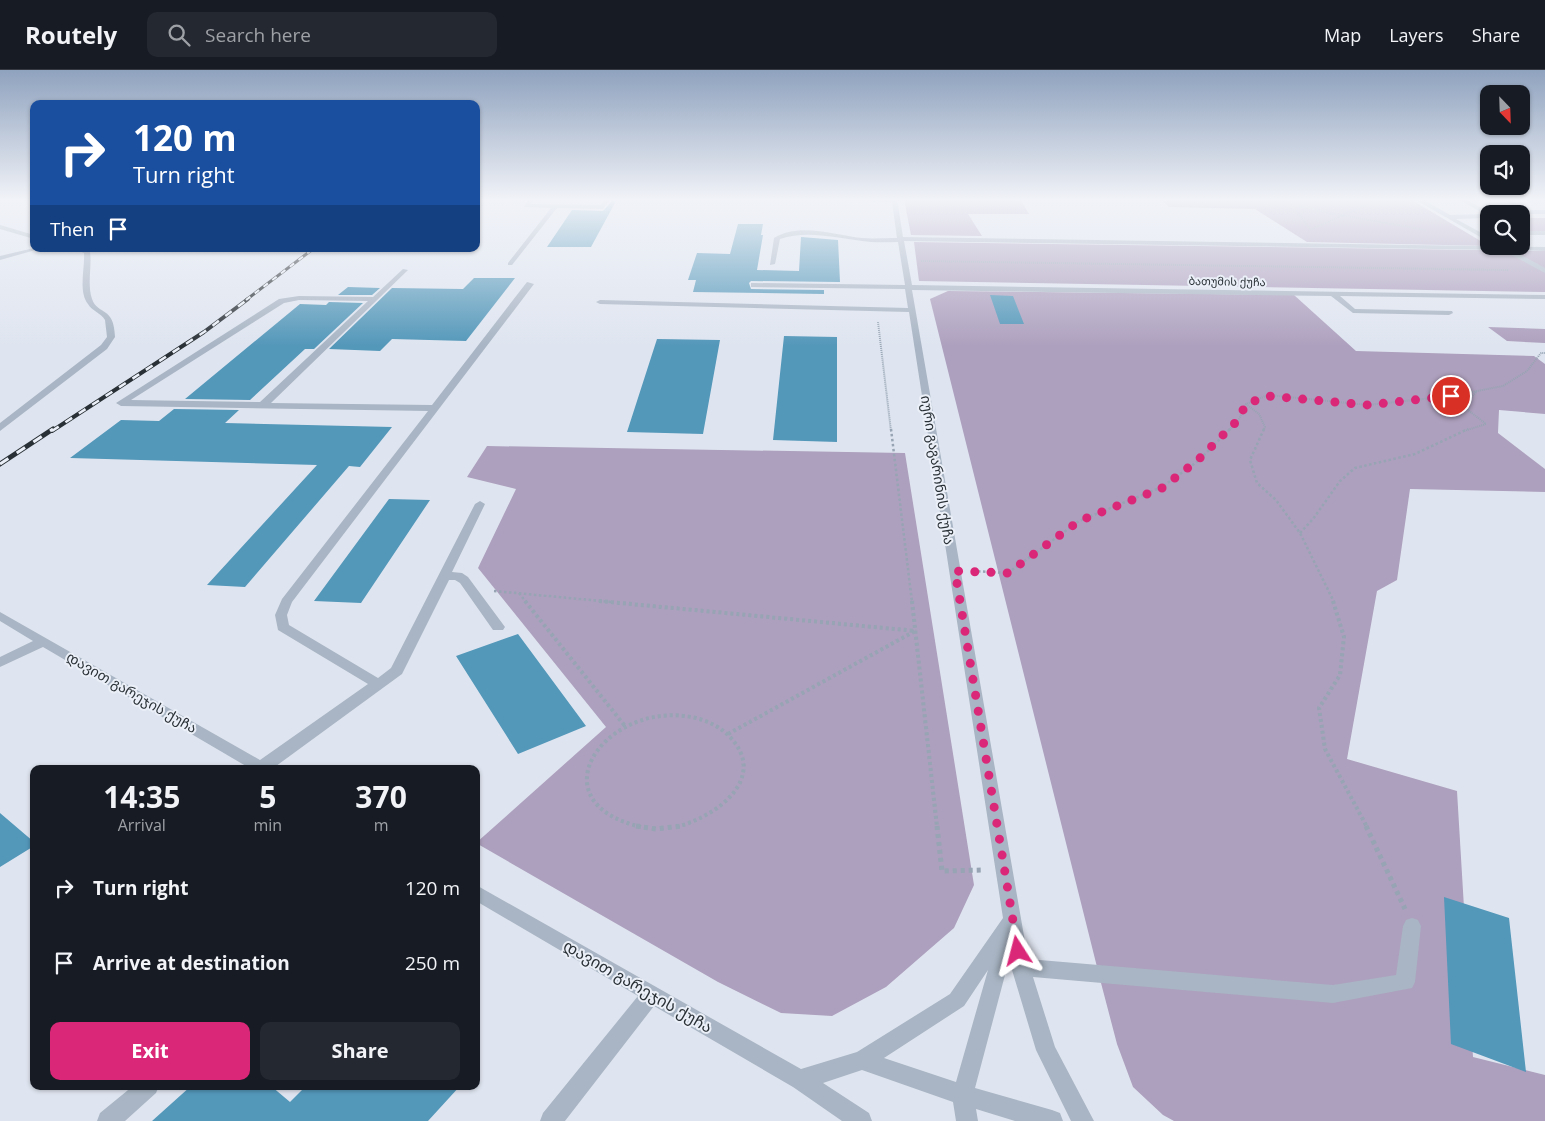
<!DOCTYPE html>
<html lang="en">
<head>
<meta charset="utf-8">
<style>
  :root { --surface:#171b24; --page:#242831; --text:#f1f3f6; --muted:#9ea1a6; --line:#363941; --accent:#db2777 }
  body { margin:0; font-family:"Open Sans","Noto Sans Georgian",sans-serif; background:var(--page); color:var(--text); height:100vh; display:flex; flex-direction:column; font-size:19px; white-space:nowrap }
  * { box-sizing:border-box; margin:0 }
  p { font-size:16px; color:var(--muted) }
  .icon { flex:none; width:28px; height:28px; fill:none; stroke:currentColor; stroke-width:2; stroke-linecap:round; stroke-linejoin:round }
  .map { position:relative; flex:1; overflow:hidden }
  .side { position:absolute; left:30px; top:695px; width:450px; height:325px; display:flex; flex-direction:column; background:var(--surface); border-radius:10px; box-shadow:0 1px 4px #0004 }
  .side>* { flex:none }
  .hud { position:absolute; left:30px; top:30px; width:450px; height:152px; border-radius:10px; box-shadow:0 1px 4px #0004; background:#1a4fa0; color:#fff; overflow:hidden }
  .needle { width:32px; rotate:157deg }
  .buttons { position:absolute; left:1480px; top:15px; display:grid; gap:10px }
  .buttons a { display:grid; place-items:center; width:50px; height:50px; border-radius:10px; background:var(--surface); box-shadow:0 1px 4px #0004; font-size:25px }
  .pin { position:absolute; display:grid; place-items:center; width:42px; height:42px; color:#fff; margin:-21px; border:2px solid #fff; border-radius:50%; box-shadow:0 1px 5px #0007 }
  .me { position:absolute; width:55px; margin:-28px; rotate:351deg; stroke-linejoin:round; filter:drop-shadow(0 0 4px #0008) }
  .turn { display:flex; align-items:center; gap:18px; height:105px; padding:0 20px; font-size:22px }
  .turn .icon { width:65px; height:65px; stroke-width:2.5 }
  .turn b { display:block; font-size:35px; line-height:42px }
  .then { display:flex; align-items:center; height:48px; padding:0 20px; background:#0003; gap:10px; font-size:19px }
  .eta { display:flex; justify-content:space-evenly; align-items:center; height:85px; text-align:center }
  .eta b { font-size:30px; font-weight:700; line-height:35px }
  .button { display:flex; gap:10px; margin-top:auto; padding:10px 20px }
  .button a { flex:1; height:58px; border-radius:10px; background:var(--accent); color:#fff; font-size:20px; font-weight:700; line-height:58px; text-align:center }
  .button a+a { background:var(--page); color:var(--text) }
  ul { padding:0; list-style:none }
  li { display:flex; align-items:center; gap:15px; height:75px; padding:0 20px }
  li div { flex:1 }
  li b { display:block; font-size:19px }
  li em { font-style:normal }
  header { display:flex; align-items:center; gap:30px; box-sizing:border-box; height:70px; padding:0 25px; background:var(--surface); border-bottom:1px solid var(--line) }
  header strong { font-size:24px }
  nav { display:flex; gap:28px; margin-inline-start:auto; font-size:18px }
  .search { width:350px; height:45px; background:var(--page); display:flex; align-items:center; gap:12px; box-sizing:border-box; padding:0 18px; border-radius:10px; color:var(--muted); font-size:19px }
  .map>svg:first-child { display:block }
  .green { fill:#ada0be }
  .building { fill:#5397b9 }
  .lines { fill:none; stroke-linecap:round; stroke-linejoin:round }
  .path-far3 { stroke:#96a4b3; stroke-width:2; stroke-dasharray:1 1; stroke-linecap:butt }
  .path-far2 { stroke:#96a4b3; stroke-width:2.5; stroke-dasharray:2.5 2.5; stroke-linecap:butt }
  .path-far1 { stroke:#96a4b3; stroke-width:4; stroke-dasharray:3 3; stroke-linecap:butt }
  .path { stroke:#96a4b3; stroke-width:5; stroke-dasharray:4 4; stroke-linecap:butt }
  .minor { fill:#a9b5c4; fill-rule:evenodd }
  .rail-far2-casing { stroke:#2a3136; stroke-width:3 }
  .rail-far1-casing { stroke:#2a3136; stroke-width:4 }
  .rail-casing { stroke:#2a3136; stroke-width:5 }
  .rail-far2 { stroke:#ebf0f8; stroke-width:2; stroke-dasharray:5.5; stroke-linecap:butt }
  .rail-far1 { stroke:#ebf0f8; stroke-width:2.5; stroke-dasharray:8; stroke-linecap:butt }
  .rail { stroke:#ebf0f8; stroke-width:3; stroke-dasharray:10; stroke-linecap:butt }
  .route { stroke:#db2777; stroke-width:9; stroke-dasharray:0 16.2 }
  .labels { text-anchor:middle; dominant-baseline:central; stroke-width:4; stroke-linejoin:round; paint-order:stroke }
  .far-street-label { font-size:11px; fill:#2a3136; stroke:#ebf0f8 }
  .street-label { font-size:14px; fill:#2a3136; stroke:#ebf0f8 }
  .near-street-label { font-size:16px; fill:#2a3136; stroke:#ebf0f8 }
</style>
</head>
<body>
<header>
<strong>Routely</strong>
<div class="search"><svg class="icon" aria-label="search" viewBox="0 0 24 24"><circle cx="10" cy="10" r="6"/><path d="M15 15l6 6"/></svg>Search here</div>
<nav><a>Map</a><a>Layers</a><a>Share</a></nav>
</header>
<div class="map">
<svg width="1545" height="1051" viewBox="0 0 1545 1051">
  <rect width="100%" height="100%" fill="#dfe5f0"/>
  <!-- green -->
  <path class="green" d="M904,129H1020L1029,144H968L982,166L911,165Z
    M1160,129H1410L1489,176L1307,172L1255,139L1169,137Z
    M1521,148H1545V162L1530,161L1521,157Z
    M914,172L1545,181V222L919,211Z
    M948,221L1294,225L1356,281L1534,286L1545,294V344L1499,340L1498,363L1545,399V422L1410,419L1397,510L1377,521L1347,689L1457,721L1473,987L1545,1005V1051H1174L1163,1045L1133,1017L1117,974L1101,913L930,229Z
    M1488,257L1545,259V273L1507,271Z
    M487,376L905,383L974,815L954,858L886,917L832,946L781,943L718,912L476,773L606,657L478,498L516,419L467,407Z"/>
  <!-- building -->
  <path class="building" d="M612,131H616L591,177H547L572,140L603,141Z
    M738,154H763L761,165H763L757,200L799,201L801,167L838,170L840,212L751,211L749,213L751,219L824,220V224L693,222L696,210H688L697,183L730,184Z
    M474,208H515L466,271L392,269L380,281L329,279L392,218L463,219Z
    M348,217L380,218L372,225H338Z
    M990,225L1013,226L1024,254H1000Z
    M329,232L363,233L314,279H305L250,330L185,329L300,234L326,235Z
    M784,266L837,267V372L773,370Z
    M657,269L720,270L703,364L627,362Z
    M174,339L239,340L225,353L392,357L360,397L349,396L245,517L207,515L317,395L70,388L121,350L159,351Z
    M389,429L430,430L361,533L314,531Z
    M518,564L586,656L518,684L456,586Z
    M0,743L34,772V776L0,797Z
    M1444,827L1509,848L1526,1002L1451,974Z
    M191,1016H271L290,1032L306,1016H460L428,1051H152Z"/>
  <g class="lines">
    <!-- path-far3 -->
    <path class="path-far3" d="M1272,129L1329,143L1426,160
      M1292,136L1311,160
      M1312,159L1380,129
      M921,191L1509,200
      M878,252L891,361
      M1246,334L1259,344L1265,357L1263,361
      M1228,361L1238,351L1246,334L1268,325L1368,335L1451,326L1503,316L1527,301L1541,283H1545
      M1464,361L1486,354L1468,340V331L1477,321"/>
    <!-- path-far2 -->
    <path class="path-far2" d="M891,359L912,532
      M1264,359L1250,390L1257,413L1276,430L1300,463L1334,532
      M1300,463L1313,449L1340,411L1355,398L1415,384L1468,359
      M973,501L1008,503L1079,451L1162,417L1198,391L1230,359
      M494,521L612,532
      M519,523L526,532"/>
    <!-- path-far1 -->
    <path class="path-far1" d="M525,531L625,656
      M599,531L916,561
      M912,531L937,757
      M1333,531L1344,567L1340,605L1319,638L1325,679L1367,757
      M728,664L915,561
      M641,757C536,732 602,636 685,646C701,648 717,654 729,666C770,708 716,747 676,757"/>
    <!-- path -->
    <path class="path" d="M636,756L656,759L681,756
      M937,756L942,801L984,800
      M1366,756L1405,839"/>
    <!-- minor -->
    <path class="minor" d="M529,129H535L530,134L601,135L605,129H611L603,139L557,138L512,195H508V193L551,138L524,137Z
      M791,129H897L903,167L1545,177V181L1512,180L1545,198V203L1502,180L904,171L912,215L1545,225V229L1340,226L1355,239L1452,241L1453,243L1449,245L1353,243L1331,226L912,220L1028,889L1333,915L1396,905L1403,856L1406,850L1412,848L1418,850L1421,856L1415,912L1412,918L1333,933L1033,907L1055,977L1094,1051H1071L1036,980L1009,890L975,1018L1052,1040L1060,1043L1063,1051H1015L976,1039L978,1051H956L953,1032L862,1000L823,1013L869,1043L872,1051H842L793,1017L654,936L565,1051H540L543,1043L638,926L476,831V815L801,999L857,982L950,924L1003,848L909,242L600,234L596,232L600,230L908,238L905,219L751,217V213H754L905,215L898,172C886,172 874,173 862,171C834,168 808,160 780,169L775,194L770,195L774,168C799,152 835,165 862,168C874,169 886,168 897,168L892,132ZM988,900L956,1012L884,988L964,936Z
      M1414,129H1422L1450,145L1485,144L1457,129H1465L1491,143L1489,144V148L1456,149L1489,167V172Z
      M1502,129H1510L1528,140H1545V144H1526L1521,146V144H1518L1522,141Z
      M0,155L34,165V169L0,159Z
      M1521,158L1528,161H1545V165H1527L1521,163Z
      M34,178L39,179L0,190V186Z
      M73,179H82L90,182C92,197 87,214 92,229C98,246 114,235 115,267L107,279L0,361V353L101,275L107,267L105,250C101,243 92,241 88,234C78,221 85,199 84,183Z
      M403,199L408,200L271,333L432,335L527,212L534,214L292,532L287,545L289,555L378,608L391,598L475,434L480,431L485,434L452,502L462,503L468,507L505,557L503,560H493L460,513L455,510H449L402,604L272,699H251L43,577L0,597V587L33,571L0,551V542L260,690L368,614L278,560L275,545L282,529L428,341L121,336L116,333L279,229L299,226L373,227ZM299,230L368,231L260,332L131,330L284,233Z
      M133,1016H159L156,1023L125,1051H97L100,1043Z"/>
    <!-- rail-far2 casing -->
    <g class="rail-far2-casing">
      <path id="rail-far2" d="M246,230L313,179"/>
    </g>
    <!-- rail-far1 casing -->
    <g class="rail-far1-casing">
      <path id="rail-far1" d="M52,361L204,262L248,229"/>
    </g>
    <!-- rail casing -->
    <g class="rail-casing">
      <path id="rail" d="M0,394L53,359"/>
    </g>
    <!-- rail-far2 -->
    <use href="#rail-far2" class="rail-far2"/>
    <!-- rail-far1 -->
    <use href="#rail-far1" class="rail-far1"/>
    <!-- rail -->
    <use href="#rail" class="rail"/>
  </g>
  <!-- sky -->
  <linearGradient id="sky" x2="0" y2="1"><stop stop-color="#8fa2be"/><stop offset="0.47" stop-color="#f1f3f8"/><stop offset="1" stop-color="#f1f3f8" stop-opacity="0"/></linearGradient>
  <rect width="1545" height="276" fill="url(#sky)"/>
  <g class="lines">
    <!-- route -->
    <path class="route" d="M1018,881L955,501L1008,503L1079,451L1162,418L1198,390L1238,350L1246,334L1268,326L1368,335L1451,326"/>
  </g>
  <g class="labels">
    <!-- far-street labels -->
    <g class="far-street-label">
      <text transform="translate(1227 211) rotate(1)">ბათუმის ქუჩა</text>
    </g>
    <!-- street labels -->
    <g class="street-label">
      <text transform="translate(938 400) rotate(81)">იური გაგარინის ქუჩა</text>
      <text transform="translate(132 622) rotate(30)">დავით გარეჯის ქუჩა</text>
    </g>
    <!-- near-street labels -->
    <g class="near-street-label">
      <text transform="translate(638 916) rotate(30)">დავით გარეჯის ქუჩა</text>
    </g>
  </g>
</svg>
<div class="buttons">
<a><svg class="needle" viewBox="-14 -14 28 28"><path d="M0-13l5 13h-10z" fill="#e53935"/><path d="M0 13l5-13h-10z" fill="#9ea1a6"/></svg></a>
<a><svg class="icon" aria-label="sound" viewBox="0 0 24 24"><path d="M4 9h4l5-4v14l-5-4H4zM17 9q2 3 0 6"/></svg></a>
<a><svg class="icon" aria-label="search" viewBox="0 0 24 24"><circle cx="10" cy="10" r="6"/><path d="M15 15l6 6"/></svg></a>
</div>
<div class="pin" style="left:1451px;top:326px;background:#d93025"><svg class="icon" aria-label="arrive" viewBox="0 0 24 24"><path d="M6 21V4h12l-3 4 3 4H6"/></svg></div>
<svg class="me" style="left:1018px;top:881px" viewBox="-20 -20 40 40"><path d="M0-17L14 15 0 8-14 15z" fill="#db2777" stroke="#fff" stroke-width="4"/></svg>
<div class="hud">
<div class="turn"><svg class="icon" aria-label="right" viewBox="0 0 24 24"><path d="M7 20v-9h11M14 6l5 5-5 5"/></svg><div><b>120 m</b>Turn right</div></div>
<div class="then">Then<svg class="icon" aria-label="arrive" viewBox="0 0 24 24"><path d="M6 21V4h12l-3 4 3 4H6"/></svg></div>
</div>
<section class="side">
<div class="eta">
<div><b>14:35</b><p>Arrival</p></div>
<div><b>5</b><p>min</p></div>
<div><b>370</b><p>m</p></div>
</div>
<ul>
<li><svg class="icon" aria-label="right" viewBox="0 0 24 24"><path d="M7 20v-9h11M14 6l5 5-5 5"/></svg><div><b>Turn right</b></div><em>120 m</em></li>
<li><svg class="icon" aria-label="arrive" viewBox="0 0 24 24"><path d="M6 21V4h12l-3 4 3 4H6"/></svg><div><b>Arrive at destination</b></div><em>250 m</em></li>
</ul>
<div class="button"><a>Exit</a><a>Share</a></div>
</section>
</div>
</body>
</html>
